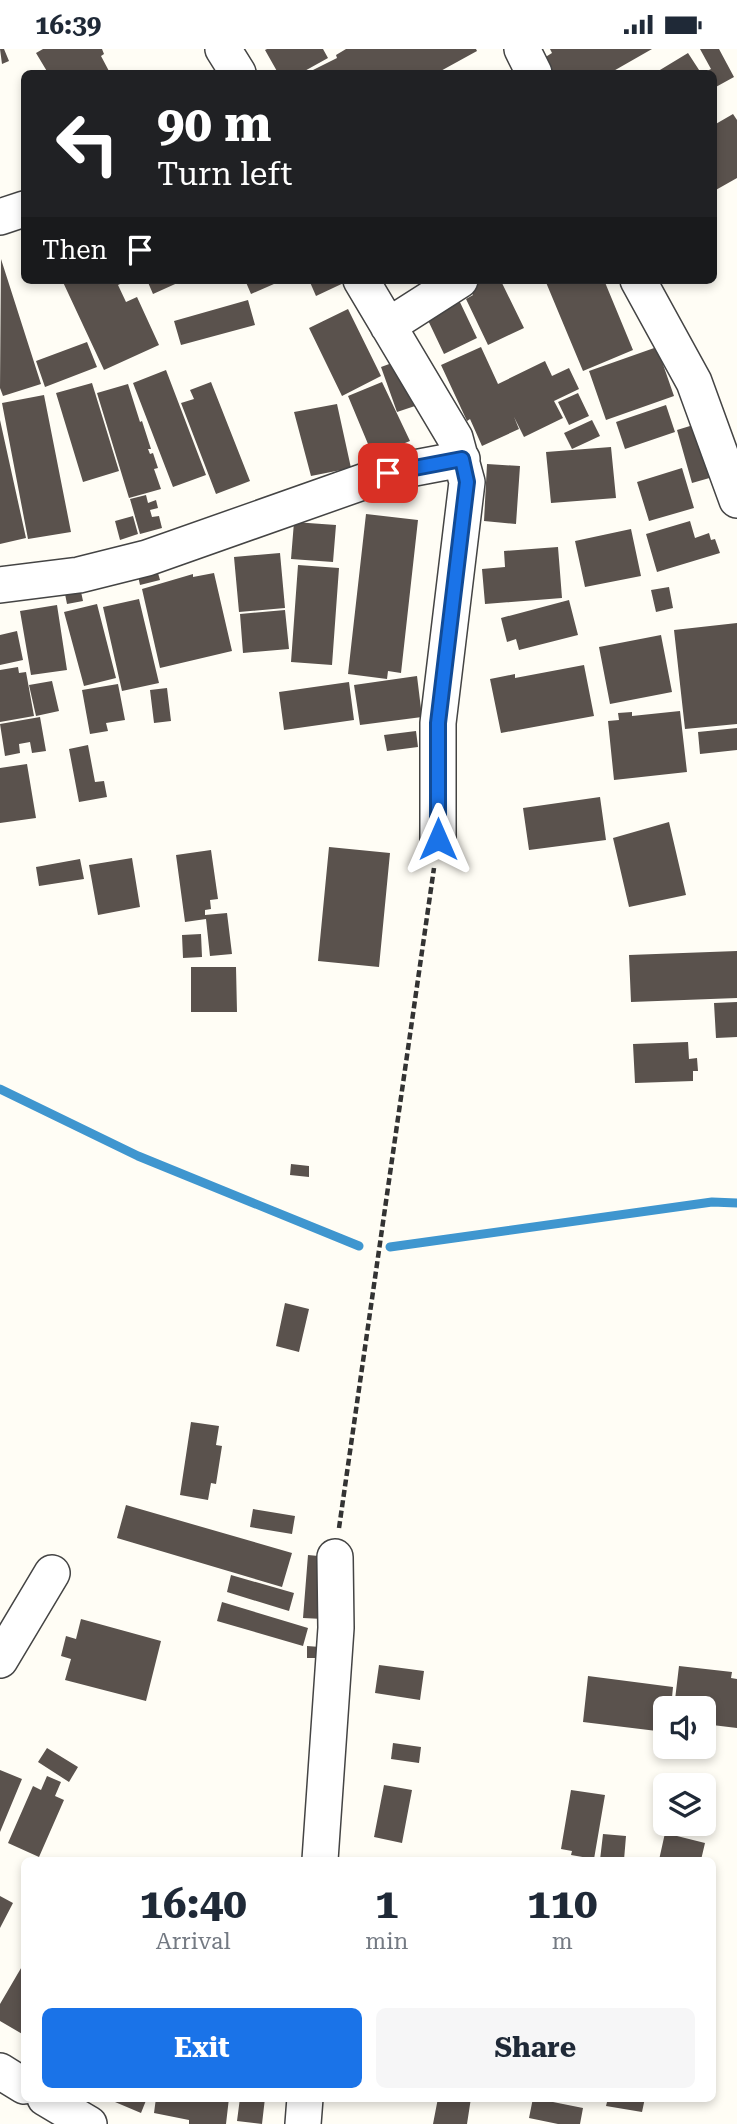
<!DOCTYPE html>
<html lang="en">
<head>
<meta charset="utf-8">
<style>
  :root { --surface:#fff; --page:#f6f6f7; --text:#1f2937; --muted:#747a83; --accent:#1a73e8 }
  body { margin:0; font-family:"Roboto Serif",serif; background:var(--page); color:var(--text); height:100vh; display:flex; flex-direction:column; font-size:26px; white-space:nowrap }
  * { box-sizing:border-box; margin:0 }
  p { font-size:23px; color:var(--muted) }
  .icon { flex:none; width:38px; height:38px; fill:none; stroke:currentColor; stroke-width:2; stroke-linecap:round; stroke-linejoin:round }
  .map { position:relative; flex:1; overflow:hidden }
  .drawer { position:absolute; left:21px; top:1808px; width:695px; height:245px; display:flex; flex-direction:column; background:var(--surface); border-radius:10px; box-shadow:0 4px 10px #0003 }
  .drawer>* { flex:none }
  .guide { position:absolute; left:21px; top:21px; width:696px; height:214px; border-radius:10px; box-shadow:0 4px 10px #0003; background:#202124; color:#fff; overflow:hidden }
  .controls { position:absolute; left:653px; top:1647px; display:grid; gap:14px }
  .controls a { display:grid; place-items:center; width:63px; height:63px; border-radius:10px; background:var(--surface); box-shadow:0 4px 10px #0003; font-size:35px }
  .pin { position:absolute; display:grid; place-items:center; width:60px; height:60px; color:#fff; margin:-30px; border-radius:14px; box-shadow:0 4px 10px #0006 }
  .me { position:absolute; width:77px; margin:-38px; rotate:0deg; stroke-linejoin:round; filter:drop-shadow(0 0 5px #0008) }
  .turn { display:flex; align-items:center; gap:24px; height:147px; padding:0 21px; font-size:32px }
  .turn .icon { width:91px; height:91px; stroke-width:2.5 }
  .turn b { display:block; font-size:49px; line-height:60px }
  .then { display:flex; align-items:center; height:66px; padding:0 21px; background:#0003; gap:14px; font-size:26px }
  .eta { display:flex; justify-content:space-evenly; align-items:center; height:119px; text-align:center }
  .eta b { font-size:42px; font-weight:700; line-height:49px }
  .button { display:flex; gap:14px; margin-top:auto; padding:14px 21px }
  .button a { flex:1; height:80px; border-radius:10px; background:var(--accent); color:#fff; font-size:28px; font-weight:700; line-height:80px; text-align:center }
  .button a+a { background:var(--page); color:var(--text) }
  .status { display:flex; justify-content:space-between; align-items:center; height:49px; padding:0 35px; background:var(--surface); direction:ltr }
  .status svg { height:19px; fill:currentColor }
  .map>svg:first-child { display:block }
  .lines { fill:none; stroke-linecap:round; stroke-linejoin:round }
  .stream { stroke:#3f96cf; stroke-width:9 }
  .building { fill:#5a524d }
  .street-casing { stroke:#444; stroke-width:38 }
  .path { stroke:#333; stroke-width:4.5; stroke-dasharray:7 3.5; stroke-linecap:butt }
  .street { stroke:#fff; stroke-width:35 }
  .route-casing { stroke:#114b97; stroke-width:18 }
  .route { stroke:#1a73e8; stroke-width:12 }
</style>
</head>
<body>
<div class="status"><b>16:39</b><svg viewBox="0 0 49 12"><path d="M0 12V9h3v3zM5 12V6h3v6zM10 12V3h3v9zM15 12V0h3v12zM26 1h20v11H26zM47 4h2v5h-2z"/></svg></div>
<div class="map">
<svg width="737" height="2075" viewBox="0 0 737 2075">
  <rect width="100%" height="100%" fill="#fffdf5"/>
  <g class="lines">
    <!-- stream -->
    <path class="stream" d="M0,1040L138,1107L359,1197
      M390,1198L712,1153L737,1154"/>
  </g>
  <!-- building -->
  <path class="building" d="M0,0H4L9,12L2,15Z
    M43,0H102L104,5L101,7L110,24H48L36,4Z
    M267,0H323L328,9L301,24H278L265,1Z
    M346,0H476L477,2L437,24H307L337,9L336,6Z
    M550,0H652L610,24H547L539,12L552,4Z
    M700,0H719L734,28L714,39V24H703L711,20Z
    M688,4L701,24H655Z
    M733,65L737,71V129L714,142V76Z
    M1,210L41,335L3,347L0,339Z
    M62,231H128L118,236L126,253L137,248L159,296L104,321Z
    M147,231H184L153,245Z
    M245,231H283L251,245Z
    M309,231H350L316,247Z
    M478,231H497L498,234L501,232L524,279L488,296L466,250L473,246L468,236Z
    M545,231H604L633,301L583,322Z
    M458,249L477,289L444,305L425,265Z
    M248,251L255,276L181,296L174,272Z
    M348,260L381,327L342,347L309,279Z
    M87,293L97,318L45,338L36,312Z
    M481,298L498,335L545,312L552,327L569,319L579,340L554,352L563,369L524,388L514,368L519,380L482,397L470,370L467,372L441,316Z
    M657,298L674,347L606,371L589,322Z
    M403,310L418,356L397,363L381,318Z
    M166,321L206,426L173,438L133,334Z
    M211,333L250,432L216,445L181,354L194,350L190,341Z
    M382,333L410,392L373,407L348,347Z
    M92,334L119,422L83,433L56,344Z
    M128,335L140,373L142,372L151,400H148L150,405L153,404L158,419L154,420L161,440L129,449L97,344Z
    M578,344L589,367L569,376L558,353Z
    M44,346L71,483L28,490L2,354Z
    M337,355L351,419L311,427L294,363Z
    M666,356L675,383L625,400L616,373Z
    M0,371L26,489L0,495Z
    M592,371L600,387L572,400L564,384Z
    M703,373L713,428L692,434L677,381Z
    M611,398L616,449L551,454L546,403Z
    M487,415L520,417L516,475L484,472Z
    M682,419L694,459L649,472L637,433Z
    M146,446L148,454L156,451L158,459L150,461L152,468L159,467L162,479L140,485L130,450Z
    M366,465L418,471L401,624L388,622L387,630L348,625Z
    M133,467L138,485L120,491L115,472Z
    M690,472L695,489L709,484L711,491L715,490L720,504L657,523L646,485Z
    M294,473L336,476L333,513L291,510Z
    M631,480L641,527L585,538L575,492Z
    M558,498L562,549L485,555L482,520L505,518L504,502Z
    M280,504L285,559L239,563L234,508Z
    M298,516L339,519L332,616L291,613Z
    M156,517L160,531L140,536L137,522Z
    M214,524L232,602L160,619L142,540L193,525V528Z
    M80,538L83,552L67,555L64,540Z
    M669,538L673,559L656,563L651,541Z
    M139,550L159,634L122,642L103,558Z
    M569,551L578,586L519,601L516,590L507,593L501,569Z
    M97,555L116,629L84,637L64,563Z
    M57,556L67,621L31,626L20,562Z
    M285,561L289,600L243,604L240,565Z
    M737,574V675L685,680L674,581Z
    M17,582L23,611L0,616V586Z
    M661,586L672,643L610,655L599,598Z
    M584,616L594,667L501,684L490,630L515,625V629Z
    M18,618L19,624L26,623L34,667L0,673V621Z
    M417,627L422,668L360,676L354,636Z
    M52,632L59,662L36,667L29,636Z
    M349,633L354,671L284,681L279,643Z
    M118,635L125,671L106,674L108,682L90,685L82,641Z
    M167,639L171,672L154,674L150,641Z
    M680,662L687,723L614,731L608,672L619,671L618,664L632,663V667Z
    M40,668L46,702L32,704L30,693L19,695L20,704L5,707L0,675Z
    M737,679V701L700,705L698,683Z
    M416,682L418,698L387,702L384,686Z
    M88,696L95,733L104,732L107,748L79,753L69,700Z
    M27,715L36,769L0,774V719Z
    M600,748L606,791L529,801L523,759Z
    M669,773L686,846L629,858L613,789Z
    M329,798L390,804L379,918L318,912Z
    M211,801L218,850L210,851L211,860L205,861V866L227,864L232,905L210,907L206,870L185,873L176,806Z
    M132,809L140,858L98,866L89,816Z
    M80,810L84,830L39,837L36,818Z
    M201,885L202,908L183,909L182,886Z
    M737,902V949L631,953L629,906Z
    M191,918H236L237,963H191Z
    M737,953V988L716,989L714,954Z
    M688,993L689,1010L697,1009L698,1022H693V1032L635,1034L633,995Z
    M291,1115L309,1117V1128L290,1126Z
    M285,1254L309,1260L299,1303L276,1297Z
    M191,1373L219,1377L216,1396L222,1397L216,1435L211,1434L208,1451L180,1446Z
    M126,1456L292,1504L282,1538L117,1489Z
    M253,1460L295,1467L292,1485L250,1478Z
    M308,1506L329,1508L323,1570L303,1569Z
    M231,1526L294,1544L289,1562L227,1543Z
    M222,1553L308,1579L303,1597L217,1572Z
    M81,1570L161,1592L146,1652L65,1631L71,1610L61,1607L66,1587L76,1590Z
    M307,1597L320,1598L319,1609H307Z
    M379,1616L424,1622L420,1651L375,1644Z
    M679,1617L732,1623L731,1629L737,1630V1679L704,1675V1659H674Z
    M588,1627L673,1638L671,1659H665V1683L583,1673Z
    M393,1694L421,1698L419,1714L391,1710Z
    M47,1699L78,1718L69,1733L38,1713Z
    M0,1721L22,1730L0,1783Z
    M47,1727L61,1733L55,1747L64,1751L39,1808L8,1794L33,1737L41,1741Z
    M384,1736L412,1741L402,1794L374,1788Z
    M571,1741L605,1746L594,1810L571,1806L572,1802L561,1800Z
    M665,1784L705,1794L701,1811H659Z
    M603,1785L626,1787L624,1811H600Z
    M0,1847L13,1854L0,1879Z
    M24,1914V1986L0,1972V1955Z
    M116,2049H147L141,2064L115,2053Z
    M156,2049H229L226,2075H189V2071L154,2064Z
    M240,2049H265L262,2075L237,2072Z
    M438,2049H471L467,2075H433Z
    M533,2049L583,2059L580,2075H558L529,2069Z
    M608,2049H645L642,2063L606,2057Z"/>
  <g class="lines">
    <!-- street casing -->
    <g class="street-casing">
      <path id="street" d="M223,0L238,24
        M522,0L534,24
        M0,168L24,160
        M361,231L455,389L467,433L438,674V790
        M638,231L694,333L737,451
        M388,277L460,231
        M0,536L79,526L147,509L388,424L462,410
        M0,1611L52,1524
        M320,1811L336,1579L335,1508
        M0,2022L24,2037
        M45,2049L89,2075
        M303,2075L305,2049"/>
    </g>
    <!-- path -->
    <path class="path" d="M339,1479L434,819"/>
    <!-- street -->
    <use href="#street" class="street"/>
  </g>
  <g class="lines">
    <!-- route casing -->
    <g class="route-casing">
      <path id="route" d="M388,424L462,410L467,433L438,674V790"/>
    </g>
    <!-- route -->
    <use href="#route" class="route"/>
  </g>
</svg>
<div class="controls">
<a><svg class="icon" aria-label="sound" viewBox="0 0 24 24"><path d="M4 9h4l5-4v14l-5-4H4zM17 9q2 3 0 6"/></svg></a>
<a><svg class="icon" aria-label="layers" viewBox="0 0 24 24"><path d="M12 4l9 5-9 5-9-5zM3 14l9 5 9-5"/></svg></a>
</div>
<div class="pin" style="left:388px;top:424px;background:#d93025"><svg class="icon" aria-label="arrive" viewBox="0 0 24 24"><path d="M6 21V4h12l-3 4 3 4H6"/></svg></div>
<svg class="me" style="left:438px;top:790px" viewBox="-20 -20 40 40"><path d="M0-17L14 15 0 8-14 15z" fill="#1a73e8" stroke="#fff" stroke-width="4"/></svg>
<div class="guide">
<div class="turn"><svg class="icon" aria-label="left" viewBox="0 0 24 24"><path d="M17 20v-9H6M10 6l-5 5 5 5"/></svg><div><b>90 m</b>Turn left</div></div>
<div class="then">Then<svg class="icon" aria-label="arrive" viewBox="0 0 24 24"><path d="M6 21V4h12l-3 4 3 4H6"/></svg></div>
</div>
<section class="drawer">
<div class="eta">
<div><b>16:40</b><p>Arrival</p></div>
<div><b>1</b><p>min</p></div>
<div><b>110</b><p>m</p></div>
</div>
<div class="button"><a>Exit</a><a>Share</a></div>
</section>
</div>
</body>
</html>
